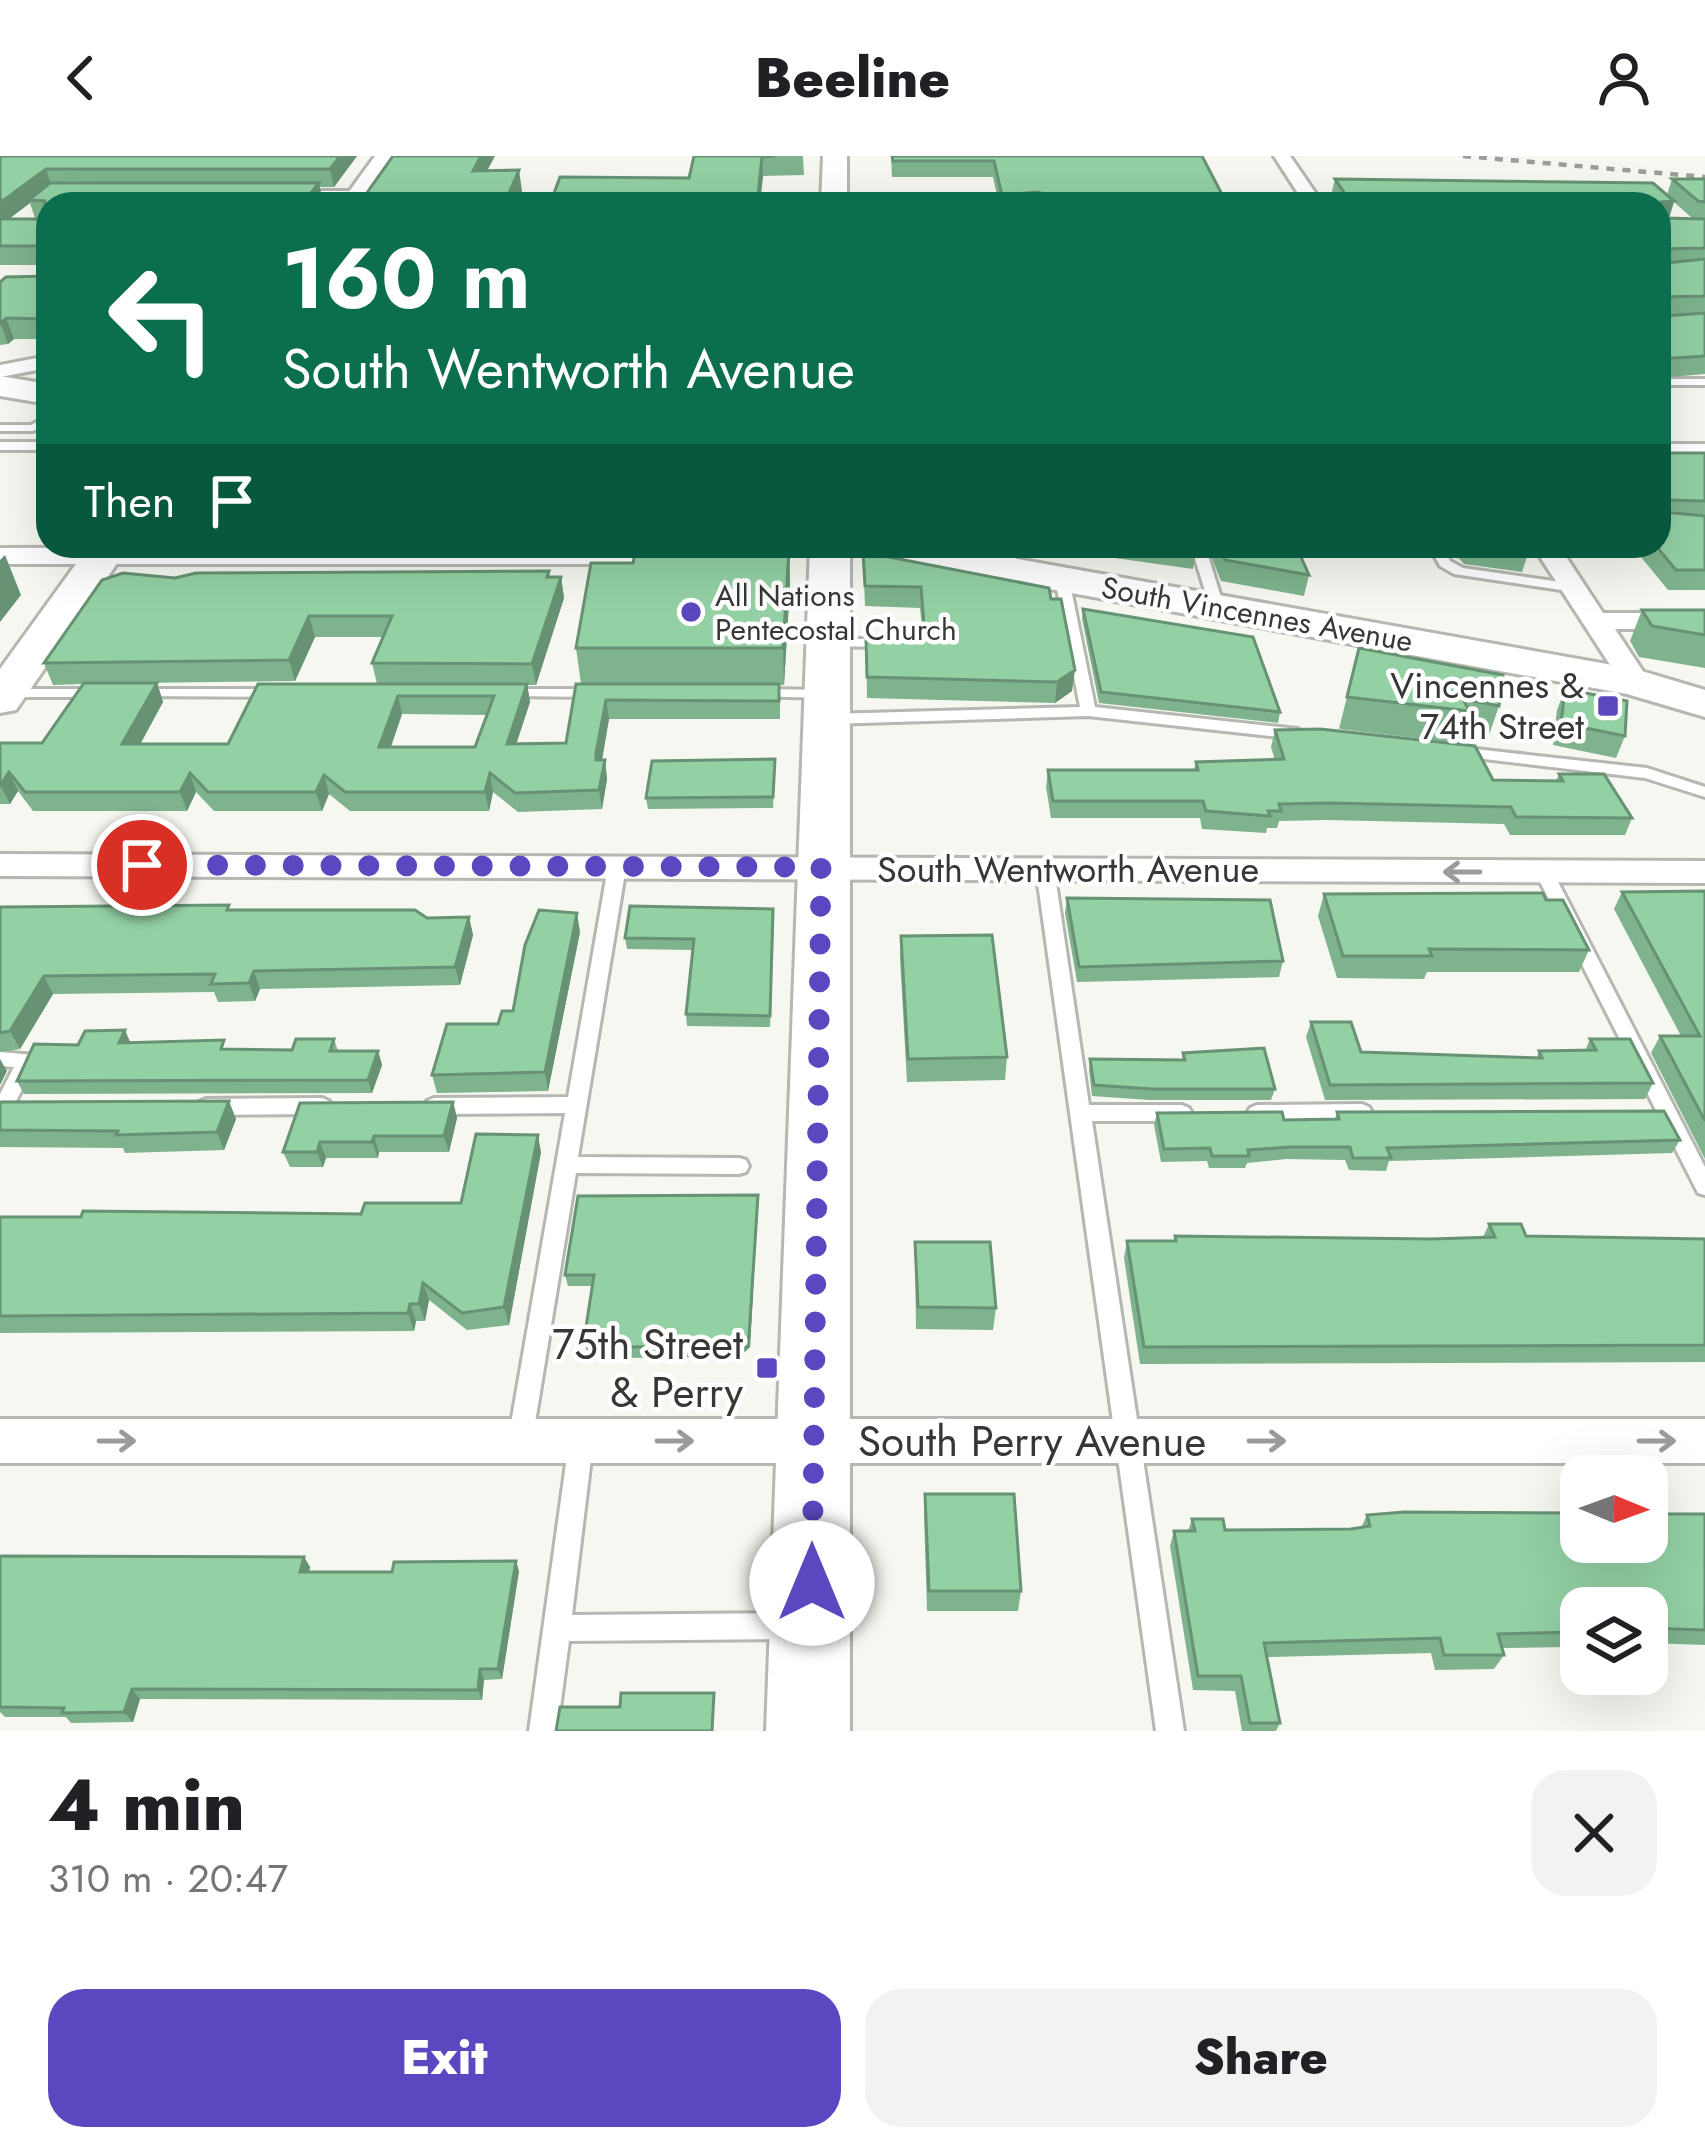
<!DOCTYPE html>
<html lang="en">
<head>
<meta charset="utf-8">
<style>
  :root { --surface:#fff; --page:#f2f2f2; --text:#202124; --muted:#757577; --accent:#5b48c0 }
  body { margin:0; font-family:Jost,sans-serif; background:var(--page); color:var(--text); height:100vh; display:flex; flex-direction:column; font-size:45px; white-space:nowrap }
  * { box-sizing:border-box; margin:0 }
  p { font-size:39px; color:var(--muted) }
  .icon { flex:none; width:66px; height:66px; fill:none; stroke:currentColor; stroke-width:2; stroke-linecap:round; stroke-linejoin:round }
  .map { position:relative; height:1575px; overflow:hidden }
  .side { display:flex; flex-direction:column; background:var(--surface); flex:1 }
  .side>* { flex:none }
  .hud { position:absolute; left:36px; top:36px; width:1635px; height:366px; border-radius:36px; box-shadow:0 12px 48px #0002; background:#0b6e4f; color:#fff; overflow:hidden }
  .needle { width:78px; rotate:91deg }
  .tools { position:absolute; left:1560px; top:1299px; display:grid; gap:24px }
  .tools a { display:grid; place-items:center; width:108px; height:108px; border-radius:24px; background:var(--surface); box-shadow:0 12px 48px #0002; font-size:60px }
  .pin { position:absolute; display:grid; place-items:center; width:102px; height:102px; color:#fff; margin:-51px; border:6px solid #fff; border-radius:50%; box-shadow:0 3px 12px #0007 }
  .me { position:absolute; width:132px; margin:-66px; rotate:0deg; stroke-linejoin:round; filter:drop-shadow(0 0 9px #0008) }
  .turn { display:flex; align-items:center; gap:42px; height:252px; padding:0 48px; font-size:54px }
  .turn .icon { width:156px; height:156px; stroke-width:2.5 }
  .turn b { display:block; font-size:84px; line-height:102px }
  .then { display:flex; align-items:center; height:114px; padding:0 48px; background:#0003; gap:24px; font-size:45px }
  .round { display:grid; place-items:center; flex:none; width:126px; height:126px; border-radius:36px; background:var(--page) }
  .summary { display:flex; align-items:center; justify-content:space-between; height:204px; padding:0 48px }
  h1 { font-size:72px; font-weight:800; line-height:90px }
  .button { display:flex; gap:24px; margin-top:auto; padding:24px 48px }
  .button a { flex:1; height:138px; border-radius:36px; background:var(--accent); color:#fff; font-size:48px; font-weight:800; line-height:138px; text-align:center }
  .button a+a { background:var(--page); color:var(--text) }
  header { display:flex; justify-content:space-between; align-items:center; height:156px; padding:0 48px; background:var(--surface); font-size:54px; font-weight:800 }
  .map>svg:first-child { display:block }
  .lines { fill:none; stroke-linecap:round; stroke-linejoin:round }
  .lane-casing { stroke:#b5b7b1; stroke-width:6 }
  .street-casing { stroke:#b5b7b1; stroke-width:6 }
  .secondary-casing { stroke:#b5b7b1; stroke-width:6 }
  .lane { fill:#fff; fill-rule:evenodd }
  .street { fill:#fff; fill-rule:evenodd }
  .secondary { fill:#fff; fill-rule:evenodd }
  .rail { stroke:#9b9d98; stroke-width:4.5; stroke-dasharray:8 8; stroke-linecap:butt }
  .wall { fill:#7eb38d; fill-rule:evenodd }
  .shaded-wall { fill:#679273 }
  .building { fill:#93d0a4; stroke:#679273; stroke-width:3; fill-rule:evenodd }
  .oneway { stroke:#9b9c9a }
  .route { stroke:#5b48c0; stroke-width:21; stroke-dasharray:0 37.8 }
  .poi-dot { fill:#5b48c0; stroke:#fff; stroke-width:4.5 }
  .labels { text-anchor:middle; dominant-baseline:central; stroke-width:9; stroke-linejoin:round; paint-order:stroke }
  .far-poi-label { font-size:30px; fill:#373835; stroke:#fff; text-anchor:start }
  .far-street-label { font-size:30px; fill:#373835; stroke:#fff }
  .poi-label { font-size:36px; fill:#373835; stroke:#fff; text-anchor:end }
  .street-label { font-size:36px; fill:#373835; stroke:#fff }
  .near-poi-label { font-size:42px; fill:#373835; stroke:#fff; text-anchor:end }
  .near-street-label { font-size:42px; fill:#373835; stroke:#fff }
</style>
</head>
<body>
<header><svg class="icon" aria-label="back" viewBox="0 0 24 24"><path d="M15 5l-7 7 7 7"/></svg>Beeline<svg class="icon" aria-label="person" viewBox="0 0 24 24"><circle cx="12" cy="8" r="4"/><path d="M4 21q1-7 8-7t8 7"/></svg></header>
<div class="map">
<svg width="1705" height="1575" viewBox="0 0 1705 1575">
  <rect width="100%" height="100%" fill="#f5f7f0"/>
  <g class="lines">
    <!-- lane casing -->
    <g class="lane-casing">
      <path id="lane" d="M298,35H359L363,38L359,41L295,40Z
        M1659,223H1705V229H1659Z
        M48,260V268L33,275H0V269H31Z
        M0,286H48V294H0Z
        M993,390H1007L1025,415L1023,418H1013Z
        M1191,390H1205L1224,451L1222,454L1217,455L1210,451Z
        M1429,390H1443L1450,405L1463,412L1575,428L1582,432L1575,436L1454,418L1440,410Z
        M1062,419L1069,423L1095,551L1298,573L1306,578L1298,583L1088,560L829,568L821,563L829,558L1080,551L1055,423Z
        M827,483H890L897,487L890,491L822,490L820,487Z
        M0,533H97L104,537L97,541H0Z
        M137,533H277L284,537L277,541L132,540V534Z
        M509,533H595L602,537L595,541L504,540V534Z
        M755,533L826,534L833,538L826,542L750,540V534Z
        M1457,591L1647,612L1705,631V641L1645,622L1451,599L1449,596L1451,593Z
        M617,706L626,711L578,1001L739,1002L746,1004L749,1010L746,1016L739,1018L576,1017L532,1285L529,1293L520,1296L511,1293L508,1285L565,957L434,958L427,955L424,950L427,945L434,942L568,941L608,711Z
        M1045,707L1054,713L1089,949H1182L1189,952L1192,957L1189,962L1182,965H1092L1184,1575H1156L1036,713Z
        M1544,710L1553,716L1705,1011V1039L1698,1037L1535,716Z
        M0,896L34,899L37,904L7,963L0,966V938L14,911L0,910Z
        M322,942L329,945L332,950L329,955L322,958L206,959L199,956L196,951L199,946L206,943Z
        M1362,948L1369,951L1372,956L1369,961L1362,964L1257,965L1250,962L1247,957L1250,952L1257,949Z
        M581,1275L590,1278L593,1286L572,1459L795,1457L804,1461L808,1470L804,1479L795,1483L569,1485L557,1575H529L569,1286L572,1278Z"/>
    </g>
    <!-- street casing -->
    <g class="street-casing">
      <path id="street" d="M1274,0H1290L1323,48H1305Z
        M48,200V212L0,221V209Z
        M1659,288H1705V302H1659Z
        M669,390L652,405L620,408H0V392Z
        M1533,390H1559L1603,457H1705V473H1615L1650,526L1645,532H1625Z
        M0,698L1705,705V727L0,720Z
        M0,1263H1705V1307H0Z"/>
    </g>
    <!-- secondary casing -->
    <g class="secondary-casing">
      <path id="secondary" d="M375,0H399L366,48H340Z
        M823,0H847V48H821Z
        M0,220L48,228V248L0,240Z
        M89,390H129L16,554L0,557V513Z
        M810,390H850V1575H766Z
        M858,390H944L1635,513L1705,534V561L1627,538L878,402Z"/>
    </g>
    <!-- lane -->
    <use href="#lane" class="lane"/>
    <!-- street -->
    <use href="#street" class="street"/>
    <!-- secondary -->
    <use href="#secondary" class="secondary"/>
    <!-- rail -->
    <path class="rail" d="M1463,0L1705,21"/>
  </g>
  <!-- wall -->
  <path class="wall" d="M0,0H357L334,31H319L323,46L321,48H48V109H0ZM30,47L35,62H10Z
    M694,0H803L804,19L689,22Z
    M891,0H1202L1227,48H999L993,21H892Z
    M1335,23L1667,39L1672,23H1705V63L1692,62L1674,46L1669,62H1662L1705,63V218L1659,222V48H1337L1331,39Z
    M48,120V183H14L8,188L0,189V126Z
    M1659,297H1705V434H1668L1632,390H1659Z
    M1029,390H1197L1193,413Z
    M1207,390H1296L1309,419L1304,440L1221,425Z
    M1364,390H1429L1427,396L1388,397L1366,393Z
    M1447,390H1526L1529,395L1522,416L1464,408Z
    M789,394L790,429L784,529H780V563H609L601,604H605L607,623L602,653L518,656L493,636L489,655H350L329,638L322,655H214L196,636L187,655H33L18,635L10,648H0V587H42L84,528L53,529L44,507L175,422L561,421L564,442L536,529H527L530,546L516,588L566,587L581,528L576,492L633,407ZM315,481H383L372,507L377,528L228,588H140L163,546L157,527H135L295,525ZM402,558L487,559L475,591H391Z
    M863,396L1049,432L1072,535L1055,547L867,542L866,481H923L920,452L865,450Z
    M1083,453L1280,556L1278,567L1099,547L1082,463Z
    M1642,454H1705V512L1639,501L1630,485Z
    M1359,492L1499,550L1488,582L1462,577L1459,587L1339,573Z
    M1565,533L1625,580L1616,602L1553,589L1557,554Z
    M1275,574L1493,624L1556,625L1559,618L1632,662L1625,679H1510L1504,668L1327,664L1279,665L1277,672H1267L1266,677L1202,673L1200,662H1051L1046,631L1048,614H1194L1196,606L1275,604L1271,591Z
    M775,603L773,652L648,653L646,642Z
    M1705,735V1003L1651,897L1660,880H1681L1614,753L1622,736Z
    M1324,738L1546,744L1589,794L1579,816H1427L1424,823L1337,822L1318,760Z
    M1067,742L1283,805L1279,821L1077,826L1065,757Z
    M0,751L230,754L427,762L469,761L473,779L460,829L260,833L255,845L218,846L214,836L53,838L20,893L0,896Z
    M774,764L770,871L687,870L686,858L693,794L627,793L625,782Z
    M580,776L548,935L437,937L432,919L513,855Z
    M901,780L1007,901L1005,924L907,926L900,802Z
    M1311,866L1361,896L1537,901L1539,895H1585L1590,883L1653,927L1645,943L1325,944L1306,881Z
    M334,883L338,895H378L382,909L372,937L24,938L17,925L131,887L228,894H292Z
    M1183,897L1275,933L1271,944H1150L1092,940L1089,914L1090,903L1182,904Z
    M0,946L236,963L224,994L125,997L123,992L0,991Z
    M453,946L457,962L449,996H379L378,1002H326L323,1011H290L283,996Z
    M1337,956L1680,984L1672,997L1389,1005L1386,1015L1349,1014L1345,1004L1286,1003L1247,1007L1245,1012H1209L1207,1005L1161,1006L1154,969L1157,957L1284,964L1335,963Z
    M541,996L509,1169L467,1174L429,1144L425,1165H416L414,1175L0,1177V1061L361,1058L461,1047Z
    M758,1039L750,1191L739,1201L616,1202L615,1195H587L584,1184L592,1130H568L565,1119Z
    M1489,1068L1526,1080L1705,1083V1206L1140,1208L1124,1102L1127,1085H1174L1175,1080L1431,1083L1483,1081Z
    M915,1086L996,1152L993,1174L916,1173Z
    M925,1338L1021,1435L1018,1455H927L924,1358Z
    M1705,1358V1489L1647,1487V1452H1581V1501H1570L1567,1491L1502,1492L1504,1499L1494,1513L1435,1514L1431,1497L1267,1501L1280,1567L1276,1575H1242L1235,1535L1193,1534L1170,1390L1174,1375H1188L1192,1363L1225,1374L1351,1373L1361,1372L1367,1359Z
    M0,1400L304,1401L310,1411L309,1416L519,1415L502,1523L484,1524L482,1544L140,1543L133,1566L71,1567L66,1561H5L0,1556Z"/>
  <!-- shaded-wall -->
  <path class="shaded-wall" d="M340,0H357L334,31L330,13Z
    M481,0H495L476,36L473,15Z
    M762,1L763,21L760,48H757Z
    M46,13L52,31L29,44L30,47L10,62L0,64V44Z
    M519,14L522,35L516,48H476L480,40Z
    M319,27L323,46L321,48H302Z
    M1674,45L1669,62H1659L1661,46Z
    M6,162L14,183L8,188L1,168Z
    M789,394L790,429L784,529L783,492Z
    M5,399L21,439L0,466V404Z
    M561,421L564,442L536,529L532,508Z
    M309,460L315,481L295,525L289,504Z
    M1075,514L1072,535L1055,547L1057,526Z
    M157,527L163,546L130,607L122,588Z
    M527,528L530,546L510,607L507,588Z
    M398,540L402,558L384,610L379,591Z
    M606,544L609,563L599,623L596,597Z
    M605,604L607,623L602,653L599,634Z
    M9,616L18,635L10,648L1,630Z
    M190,617L196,636L187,655L180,636Z
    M490,617L493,636L489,655L485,636Z
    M324,619L329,638L322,655L316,636Z
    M577,757L580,776L548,935L545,916Z
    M469,761L473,779L460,829L455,811Z
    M254,815L260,833L255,845L249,827Z
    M44,820L53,838L20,893L10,875Z
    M125,874L131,888L119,887Z
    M378,895L382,909L372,937L368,924Z
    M0,903L7,915L0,929Z
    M229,945L236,963L224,994L217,976Z
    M453,946L457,962L449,996L444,980Z
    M538,979L541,996L509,1169L504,1151Z
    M374,980L379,996L378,1002L372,986Z
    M320,986L326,1002L323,1011L317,996Z
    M758,1039L750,1191L739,1201L738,1190Z
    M423,1127L429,1144L425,1165L419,1148Z
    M410,1148L416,1165L414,1175L408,1157Z
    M304,1401L310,1411L306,1426L300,1416Z
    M516,1405L519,1415L502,1523L498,1513Z
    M480,1513L484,1524L482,1544L478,1534Z
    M132,1533L140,1543L133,1566L124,1556Z"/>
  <!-- building -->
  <path class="building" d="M0,0H340L330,13H46L4,44H0Z
    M393,0H481L473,15L519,14L509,37L480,40L476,48H359Z
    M694,0H775L762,1L757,48H550L560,21L689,22Z
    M892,0H1202L1227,48H1057L1052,41L1038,36L1002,39L994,5H893Z
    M1335,23L1653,27L1674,45L1661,46L1662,62L1705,63V92L1662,93L1665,107L1705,103V140L1662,141L1666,160L1705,157V200L1659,203V48H1352Z
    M1672,23H1705V46L1698,45Z
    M50,27H319L302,48H214L218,43H108L103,48H48V90H0V63H42L45,45L29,44Z
    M48,120V163L6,162L0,168V126L6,121Z
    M1659,297H1705V345L1667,344L1662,356L1705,360V414H1676L1656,390H1659Z
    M1219,390H1296L1309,419L1225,404Z
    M1496,390H1526L1529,395Z
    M636,394H789L783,492H576L591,407H633Z
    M863,396L1049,432L1051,443H1061L1075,514L1057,526L867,521L866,481H925L921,431L865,430Z
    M549,415L547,421H561L532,508L372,507L392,460H309L289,504L44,507L102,424L123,417L175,422L196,417Z
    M1083,453L1253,481L1280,556L1101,536Z
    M1642,454H1705V479L1652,470Z
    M1359,492L1503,519L1499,550L1463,543L1469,555L1347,541Z
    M84,527H157L122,588H228L258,528H527L507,588L566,587L576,528H779V545L606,544L596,597V604H605L599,634L515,637L490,617L485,636H345L324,619L316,636H208L190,617L180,636H25L9,616L0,630V587H42ZM398,540H494L475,591H379Z
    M1565,533L1627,545L1625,580L1561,567Z
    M1320,573L1475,590L1493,624L1563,625L1559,618H1604L1632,662L1516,661L1511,651L1331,647L1279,648L1281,655H1268L1270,660L1206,655L1203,645H1053L1048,614H1198L1196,606L1284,603L1275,574Z
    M775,603L773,641L646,642L652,605Z
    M1705,735V965L1660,880H1700L1622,736Z
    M1543,737L1546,744H1563L1589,794L1429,793L1432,800H1343L1324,738Z
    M1067,742L1270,744L1283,805L1079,811Z
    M229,749L227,754H415L427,762L469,761L455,811L254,815L249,827L211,828L215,818L44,820L10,875L0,877V751Z
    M630,750L773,753L770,860L686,858L694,783L625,782Z
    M539,754L577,757L545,916L432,919L447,868H498L502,855H513L525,789Z
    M992,779L1007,901L908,903L901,780Z
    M1311,866H1351L1361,896L1542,902L1539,895L1596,894L1590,883H1630L1653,927L1330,929Z
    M125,874L119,887L224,884L221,893L292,894L296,883H334L330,895H378L368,924L17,925L34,888L78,889L85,875Z
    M1264,892L1275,933H1152L1094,929L1090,903L1185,904L1183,897Z
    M229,945L217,976L116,979L118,975L0,974V946H2Z
    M453,946L444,980H374L372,986H320L317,996H283L300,947Z
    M1664,955L1680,984L1387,992L1391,1002H1353L1350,991H1290L1248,994L1249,1000H1212L1210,992L1164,993L1157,957L1282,956L1284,964L1339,963L1337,956Z
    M476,978L538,979L504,1151L462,1157L423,1127L419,1148H410L408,1157L0,1160V1061H81L83,1055L361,1058L365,1047H461Z
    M758,1039L749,1180L738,1190L614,1191L615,1184H584L594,1119H565L578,1040Z
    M1489,1068H1521L1526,1080L1705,1083V1189L1144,1191L1127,1085H1176L1175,1080L1431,1083L1495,1081Z
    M915,1086H990L996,1152L918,1151Z
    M925,1338H1014L1021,1435H929Z
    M1404,1356L1581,1357V1386H1647V1358H1705V1474L1647,1472V1452H1581V1486L1578,1476L1498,1478L1504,1499H1444L1440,1482L1264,1487L1280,1567H1250L1241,1520H1198L1174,1375H1195L1192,1363H1223L1225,1374L1351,1373L1370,1370L1367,1359Z
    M0,1400L304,1401L300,1416H392L394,1406L516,1405L498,1513H480L478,1534L132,1533L124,1556L62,1557L64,1552L0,1551Z
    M621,1537H714L712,1575H556L560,1551H620Z"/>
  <!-- one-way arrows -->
  <defs><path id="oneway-shaft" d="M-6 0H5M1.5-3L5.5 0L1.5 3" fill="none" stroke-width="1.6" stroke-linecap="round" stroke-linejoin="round" transform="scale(3)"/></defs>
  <g class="oneway">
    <use href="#oneway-shaft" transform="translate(1462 716) rotate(-180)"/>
    <use href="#oneway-shaft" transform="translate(117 1285)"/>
    <use href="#oneway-shaft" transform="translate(675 1285)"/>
    <use href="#oneway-shaft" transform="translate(1267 1285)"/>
    <use href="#oneway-shaft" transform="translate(1657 1285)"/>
  </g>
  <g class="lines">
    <!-- route -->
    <path class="route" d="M142,709L821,711L812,1427"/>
  </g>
  <!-- markers -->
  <g class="poi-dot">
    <circle cx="691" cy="456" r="12"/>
    <rect x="1596" y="538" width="24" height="24" rx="6"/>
    <rect x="755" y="1200" width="24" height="24" rx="6"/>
  </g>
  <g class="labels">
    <!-- far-poi labels -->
    <g class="far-poi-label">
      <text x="715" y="439">All Nations<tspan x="715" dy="34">Pentecostal Church</tspan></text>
    </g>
    <!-- far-street labels -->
    <g class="far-street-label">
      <text transform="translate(1257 458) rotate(10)">South Vincennes Avenue</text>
    </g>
    <!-- poi labels -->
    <g class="poi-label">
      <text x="1584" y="529">Vincennes &amp;<tspan x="1584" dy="41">74th Street</tspan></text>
    </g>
    <!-- street labels -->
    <g class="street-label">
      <text x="1068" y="713">South Wentworth Avenue</text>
    </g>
    <!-- near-poi labels -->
    <g class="near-poi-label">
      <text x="743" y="1188">75th Street<tspan x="743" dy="48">&amp; Perry</tspan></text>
    </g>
    <!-- near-street labels -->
    <g class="near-street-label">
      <text x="1032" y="1285">South Perry Avenue</text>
    </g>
  </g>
</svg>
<div class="tools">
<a><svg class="needle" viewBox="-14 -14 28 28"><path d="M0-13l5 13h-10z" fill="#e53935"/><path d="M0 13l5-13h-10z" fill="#757577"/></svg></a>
<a><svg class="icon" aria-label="layers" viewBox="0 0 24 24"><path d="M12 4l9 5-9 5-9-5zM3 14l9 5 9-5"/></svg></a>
</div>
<div class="pin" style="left:142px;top:709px;background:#d93025"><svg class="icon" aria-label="arrive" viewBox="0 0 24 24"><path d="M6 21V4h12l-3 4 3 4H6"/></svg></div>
<svg class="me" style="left:812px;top:1427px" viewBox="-20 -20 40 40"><circle r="19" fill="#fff"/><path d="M0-13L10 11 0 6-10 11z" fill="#5b48c0"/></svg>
<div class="hud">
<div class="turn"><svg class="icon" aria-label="left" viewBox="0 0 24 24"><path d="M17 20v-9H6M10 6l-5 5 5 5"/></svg><div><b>160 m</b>South Wentworth Avenue</div></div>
<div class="then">Then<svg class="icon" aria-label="arrive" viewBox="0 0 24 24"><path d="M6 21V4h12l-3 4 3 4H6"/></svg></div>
</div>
</div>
<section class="side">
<div class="summary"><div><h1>4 min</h1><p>310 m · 20:47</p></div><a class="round"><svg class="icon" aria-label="close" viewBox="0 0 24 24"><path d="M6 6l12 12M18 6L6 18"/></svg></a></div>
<div class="button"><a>Exit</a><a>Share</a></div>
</section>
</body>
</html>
